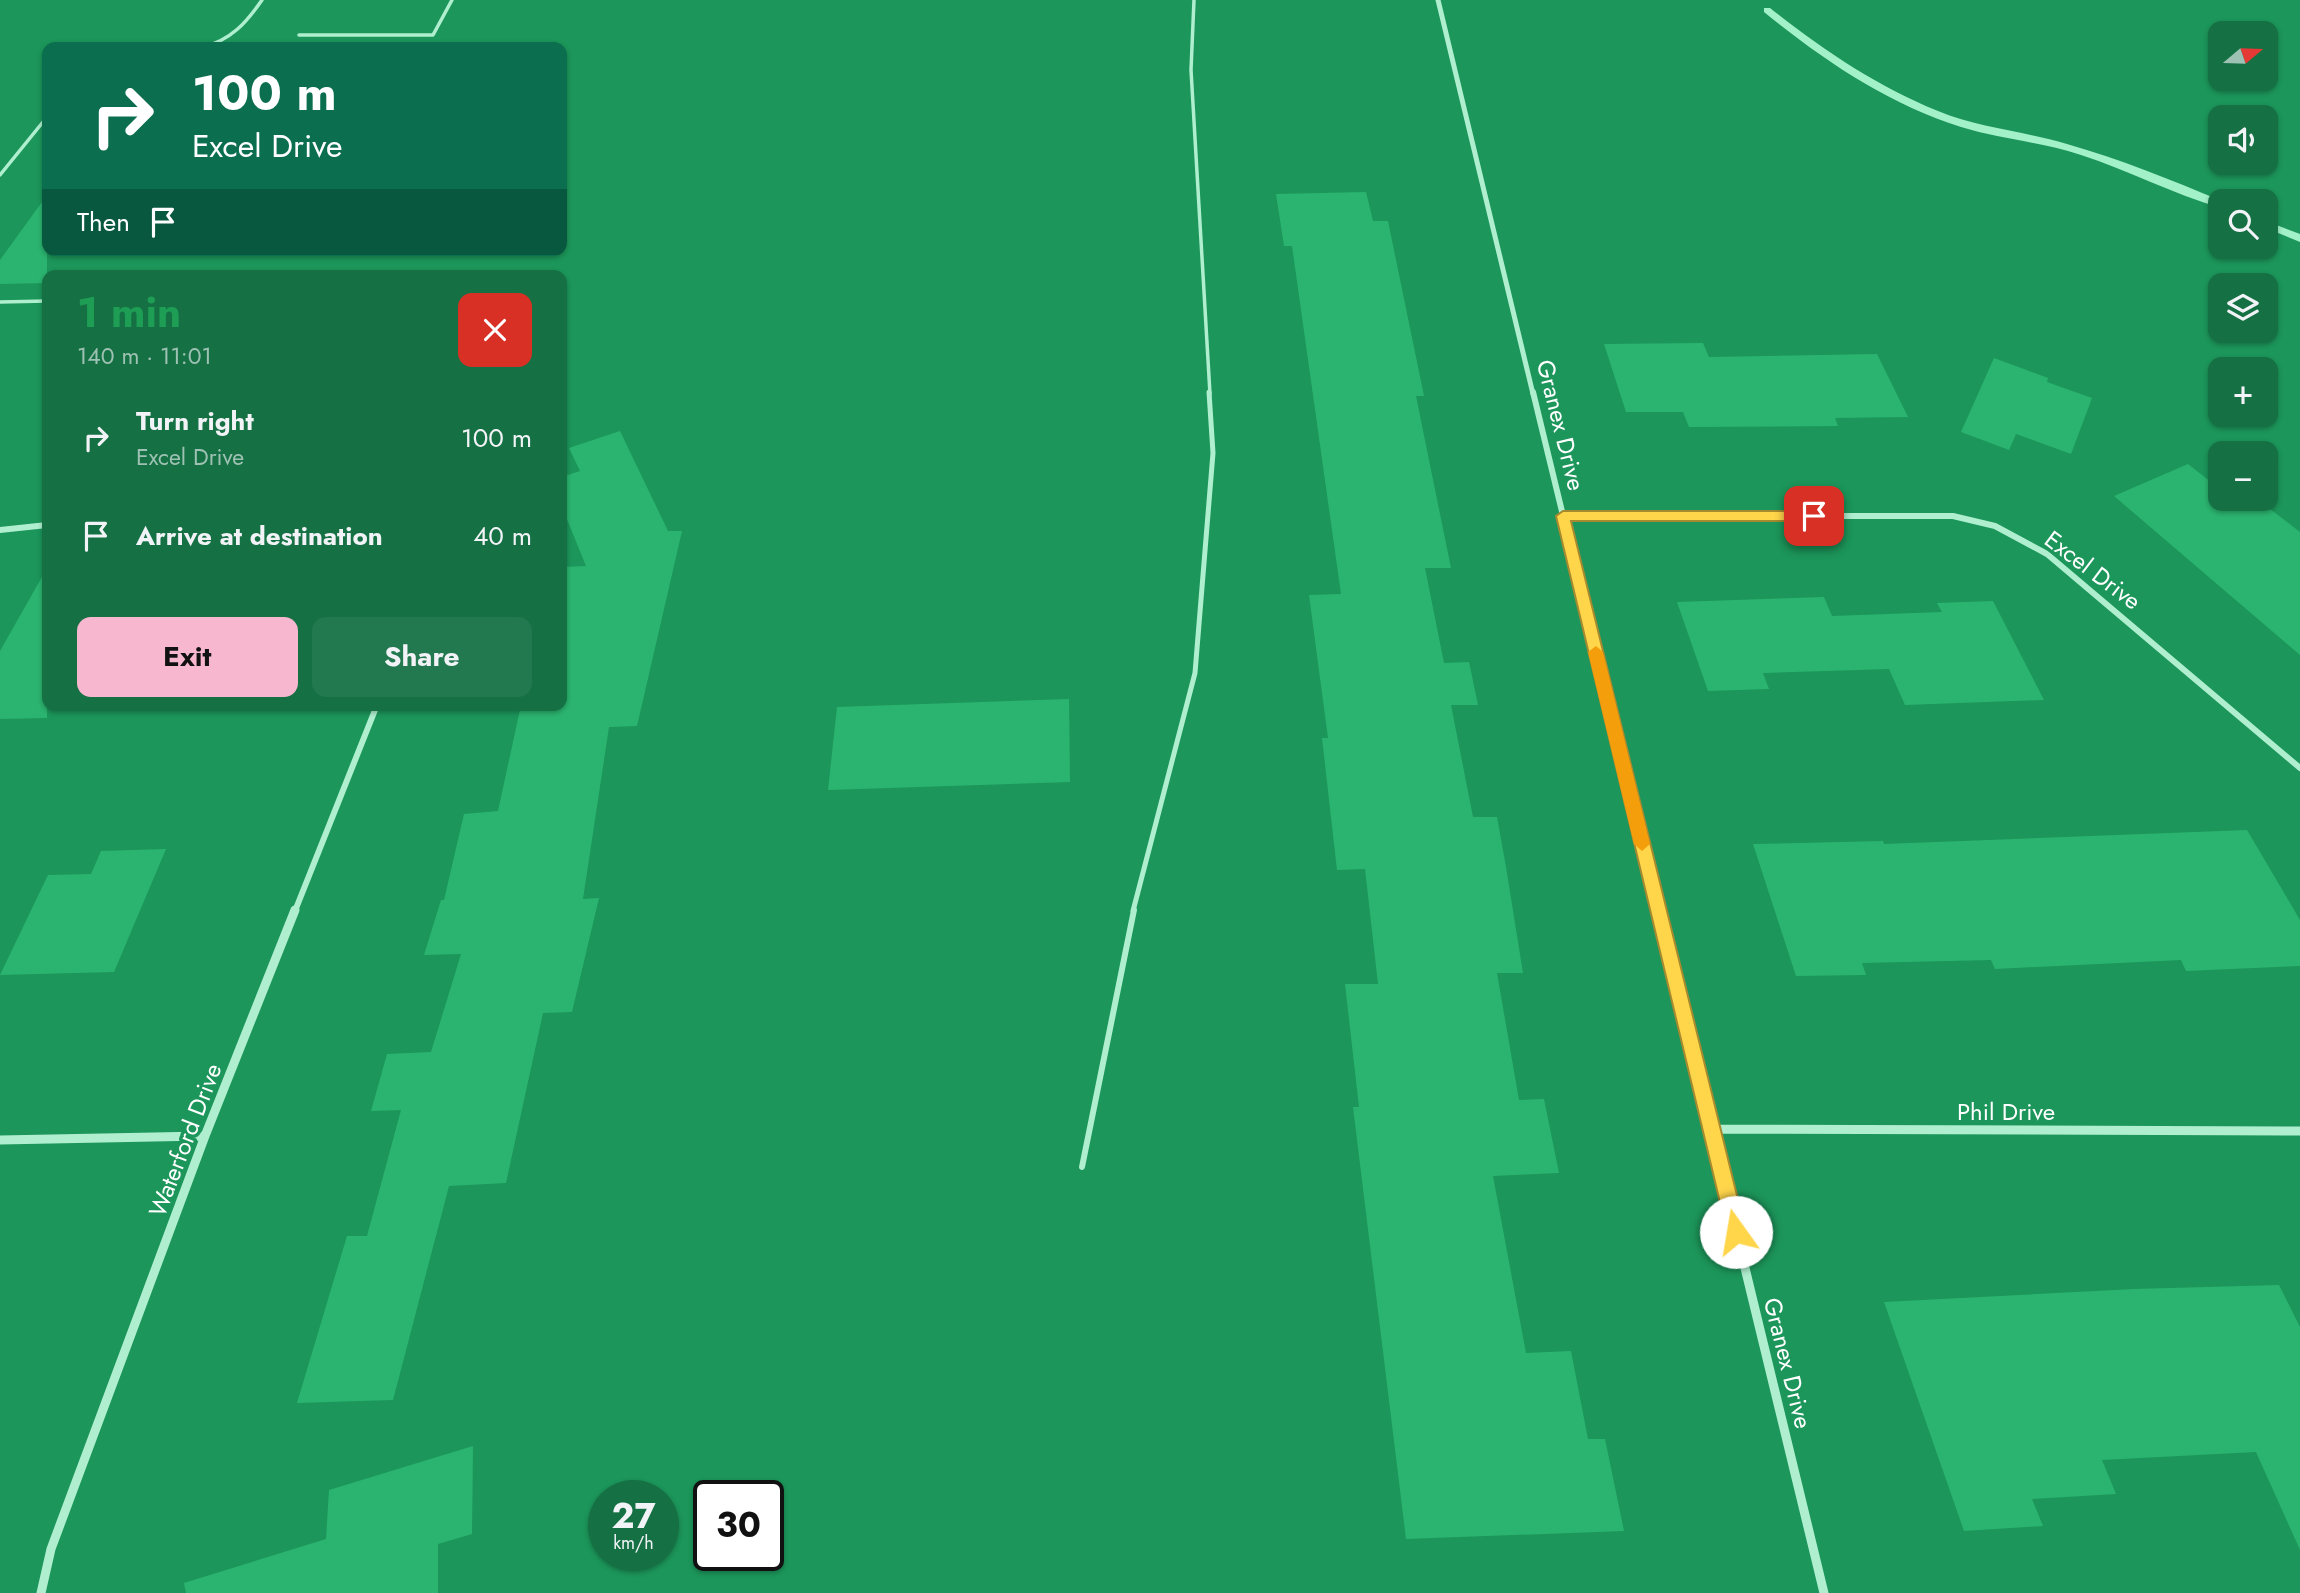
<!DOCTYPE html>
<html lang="en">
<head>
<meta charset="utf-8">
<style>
  :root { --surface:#157044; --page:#22784f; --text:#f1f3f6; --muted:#9dc1b2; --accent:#f7b7cf }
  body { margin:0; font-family:Jost,sans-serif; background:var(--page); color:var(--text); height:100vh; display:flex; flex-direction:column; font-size:26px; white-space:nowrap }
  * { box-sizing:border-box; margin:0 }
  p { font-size:23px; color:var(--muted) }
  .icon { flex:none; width:38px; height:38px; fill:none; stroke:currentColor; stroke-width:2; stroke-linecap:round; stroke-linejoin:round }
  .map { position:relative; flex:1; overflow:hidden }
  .sheet { position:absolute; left:42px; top:270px; width:525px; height:441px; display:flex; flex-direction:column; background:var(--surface); border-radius:14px; box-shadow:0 2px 5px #0004 }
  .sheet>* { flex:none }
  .guide { position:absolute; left:42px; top:42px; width:525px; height:214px; border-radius:14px; box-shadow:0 2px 5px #0004; background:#0b6e4f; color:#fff; overflow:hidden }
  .needle { width:46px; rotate:71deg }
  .fabs { position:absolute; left:2208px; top:21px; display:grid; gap:14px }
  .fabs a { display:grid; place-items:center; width:70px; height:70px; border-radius:14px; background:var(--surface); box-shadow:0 2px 5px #0004; font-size:35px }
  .speed { position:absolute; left:588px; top:1480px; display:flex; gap:14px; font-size:35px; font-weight:700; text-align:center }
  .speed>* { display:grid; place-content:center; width:91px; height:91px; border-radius:50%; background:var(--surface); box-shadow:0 2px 5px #0004; line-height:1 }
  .speed small { font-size:18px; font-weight:400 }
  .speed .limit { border:4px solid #111; border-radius:10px; background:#fff; color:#111 }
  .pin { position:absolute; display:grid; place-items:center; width:60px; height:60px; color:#fff; margin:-30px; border-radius:14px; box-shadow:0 4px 10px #0006 }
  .me { position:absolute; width:77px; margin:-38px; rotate:347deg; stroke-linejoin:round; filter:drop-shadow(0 0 5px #0008) }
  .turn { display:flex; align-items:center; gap:24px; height:147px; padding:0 35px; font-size:32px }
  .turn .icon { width:91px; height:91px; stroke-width:2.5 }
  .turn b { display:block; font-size:49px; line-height:60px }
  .then { display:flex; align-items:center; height:66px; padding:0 35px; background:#0003; gap:14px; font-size:26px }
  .round { display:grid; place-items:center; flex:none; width:74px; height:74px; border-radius:14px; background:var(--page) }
  .summary { display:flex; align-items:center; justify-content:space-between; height:119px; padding:0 35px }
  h1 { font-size:42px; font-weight:700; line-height:52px; color:#1e9e55 }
  .button { display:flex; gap:14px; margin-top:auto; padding:14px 35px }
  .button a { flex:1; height:80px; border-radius:14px; background:var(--accent); color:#111; font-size:28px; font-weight:700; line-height:80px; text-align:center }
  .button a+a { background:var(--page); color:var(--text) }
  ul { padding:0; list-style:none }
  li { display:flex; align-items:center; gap:21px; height:98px; padding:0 35px }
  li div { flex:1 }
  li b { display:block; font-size:26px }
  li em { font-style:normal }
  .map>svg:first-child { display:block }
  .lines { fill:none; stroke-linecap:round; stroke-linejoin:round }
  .stream { fill:#a3f1c8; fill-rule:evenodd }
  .building { fill:#2bb46f }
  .lane-far2 { stroke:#afefcf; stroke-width:3.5 }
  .lane-far1 { stroke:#afefcf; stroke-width:5 }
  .lane { stroke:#afefcf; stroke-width:6 }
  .street-far2 { stroke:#afefcf; stroke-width:5 }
  .street-far1 { stroke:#afefcf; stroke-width:6 }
  .street { stroke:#afefcf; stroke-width:9 }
  .route { fill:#ffd54a; stroke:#a68a30; stroke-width:2 }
  .slow { fill:#f59e0b }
  .labels { text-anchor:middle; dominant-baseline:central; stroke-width:7; stroke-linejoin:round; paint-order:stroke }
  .street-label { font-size:24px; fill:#fff; stroke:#1c965a }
</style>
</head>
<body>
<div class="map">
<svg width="2300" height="1593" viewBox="0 0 2300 1593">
  <rect width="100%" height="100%" fill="#1c965a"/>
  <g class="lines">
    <!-- stream -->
    <path class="stream" d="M1764,8H1770C1822,49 1876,86 1938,111C1979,128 2024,131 2067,144C2120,159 2171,180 2222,201L2221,208C2173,194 2128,170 2081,155C2042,142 2000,139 1961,127C1888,104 1823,60 1764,12Z
      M2266,221L2300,234V242L2266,228Z"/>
  </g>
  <!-- building -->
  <path class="building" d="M1366,192L1373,221H1388L1424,396H1416L1451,568H1425L1444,663L1469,662L1478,705H1451L1473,817H1497L1506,867L1523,973H1497L1519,1100L1544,1099L1559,1173L1493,1176L1526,1353L1571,1351L1588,1439H1605L1624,1531L1406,1539L1353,1107H1359L1345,984H1378L1365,869L1337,870L1322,738H1328L1309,595L1341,594L1292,246H1284L1276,194Z
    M47,195V283L0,284V260Z
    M1703,343L1709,357L1877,354L1908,417L1835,418L1838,426L1689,427L1683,412H1626L1604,344Z
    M1994,358L2048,378L2047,382L2092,398L2071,454L2016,434L2009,450L1961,432Z
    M620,431L668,531H682L637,726L609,727L583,899L599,898L572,1012L543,1013L506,1183L449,1186L393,1400L297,1403L347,1236H367L401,1110L371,1111L387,1054L431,1052L461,954L424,955L441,900H444L464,814L498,811L521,705H562V567L586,566L562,507V477L580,471L569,448Z
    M2188,464L2221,490V499H2257L2300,532V655L2114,496Z
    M47,568V718L0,719V651Z
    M1824,597L1832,616L1942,612L1937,603L1993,601L2044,700L1905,705L1889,669L1763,673L1769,689L1708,691L1677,602Z
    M1069,699L1070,782L828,790L837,707Z
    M2247,830L2300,920V966L2186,971L2181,960L1995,969L1991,960L1862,963L1866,975L1796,976L1753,844L1883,841L1884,844Z
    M166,849L114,972L0,975L48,875L91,874L101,851Z
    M2279,1285L2300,1327V1550L2256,1452L2102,1460L2116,1494L2032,1499L2043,1526L1964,1531L1884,1302L2134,1289Z
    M473,1446L472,1534L438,1544V1593H186L184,1583L326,1539L329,1490Z"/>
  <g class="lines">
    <!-- lane-far2 -->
    <path class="lane-far2" d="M1194,0L1191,70L1210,394
      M299,35H433L452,0
      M203,47C231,40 246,23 262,0
      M0,175L47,117
      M0,302L47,301"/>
    <!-- lane-far1 -->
    <path class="lane-far1" d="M1133,911L1195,673L1213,453L1209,392"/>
    <!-- lane -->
    <path class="lane" d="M1082,1167L1134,910"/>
    <!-- street-far2 -->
    <path class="street-far2" d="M1438,0L1533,394"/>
    <!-- street-far1 -->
    <path class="street-far1" d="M1533,392L1659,911
      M1563,516H1953L1995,526L2047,554L2300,768
      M0,530L47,525
      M295,911L377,705"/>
    <!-- street -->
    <path class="street" d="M1658,910L1824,1593
      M1711,1129L2300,1131
      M0,1140L205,1136
      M41,1593L51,1549L205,1136L295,910"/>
  </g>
  <!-- route -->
  <path class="route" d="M1563,511H1814L1821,516L1814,521H1571L1746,1232L1743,1239L1736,1242L1730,1239L1727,1232L1556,516Z"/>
  <!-- slow -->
  <path class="slow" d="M1596,646L1603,652L1650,844L1642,851L1634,844L1588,652Z"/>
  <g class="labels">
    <!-- street labels -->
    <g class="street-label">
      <text transform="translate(1561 425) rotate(76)">Granex Drive</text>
      <text transform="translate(2093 570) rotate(37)">Excel Drive</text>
      <text x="2006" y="1111">Phil Drive</text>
      <text transform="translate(185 1140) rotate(-69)">Waterford Drive</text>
      <text transform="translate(1788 1363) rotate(76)">Granex Drive</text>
    </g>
  </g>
</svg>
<div class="fabs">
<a><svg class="needle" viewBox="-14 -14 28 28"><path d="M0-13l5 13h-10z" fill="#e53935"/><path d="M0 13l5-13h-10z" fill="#9dc1b2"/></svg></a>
<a><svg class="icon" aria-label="sound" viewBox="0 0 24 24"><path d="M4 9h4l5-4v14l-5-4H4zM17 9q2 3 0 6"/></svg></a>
<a><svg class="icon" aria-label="search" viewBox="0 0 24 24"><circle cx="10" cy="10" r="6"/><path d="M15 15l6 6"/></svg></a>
<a><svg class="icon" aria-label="layers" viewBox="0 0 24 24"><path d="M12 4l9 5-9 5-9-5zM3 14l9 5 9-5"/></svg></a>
<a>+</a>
<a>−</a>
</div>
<div class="speed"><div>27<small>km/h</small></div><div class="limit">30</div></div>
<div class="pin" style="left:1814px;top:516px;background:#d93025"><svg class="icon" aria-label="arrive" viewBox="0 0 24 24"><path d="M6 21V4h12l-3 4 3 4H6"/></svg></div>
<svg class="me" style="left:1736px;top:1232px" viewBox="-20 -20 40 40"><circle r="19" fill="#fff"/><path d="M0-13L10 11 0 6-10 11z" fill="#ffd54a"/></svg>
<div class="guide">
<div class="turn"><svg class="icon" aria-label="right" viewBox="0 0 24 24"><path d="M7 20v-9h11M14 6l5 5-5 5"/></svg><div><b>100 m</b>Excel Drive</div></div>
<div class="then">Then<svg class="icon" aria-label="arrive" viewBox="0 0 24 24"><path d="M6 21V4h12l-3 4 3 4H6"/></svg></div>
</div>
<section class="sheet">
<div class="summary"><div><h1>1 min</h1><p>140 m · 11:01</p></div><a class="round" style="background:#d93025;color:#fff"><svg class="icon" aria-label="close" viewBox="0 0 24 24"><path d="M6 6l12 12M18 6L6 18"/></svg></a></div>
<ul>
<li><svg class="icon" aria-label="right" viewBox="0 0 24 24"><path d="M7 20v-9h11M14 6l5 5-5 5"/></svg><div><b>Turn right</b><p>Excel Drive</p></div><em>100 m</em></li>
<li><svg class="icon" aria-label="arrive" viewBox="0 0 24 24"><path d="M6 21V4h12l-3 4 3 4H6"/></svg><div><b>Arrive at destination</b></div><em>40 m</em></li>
</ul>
<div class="button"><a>Exit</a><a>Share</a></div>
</section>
</div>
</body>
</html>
